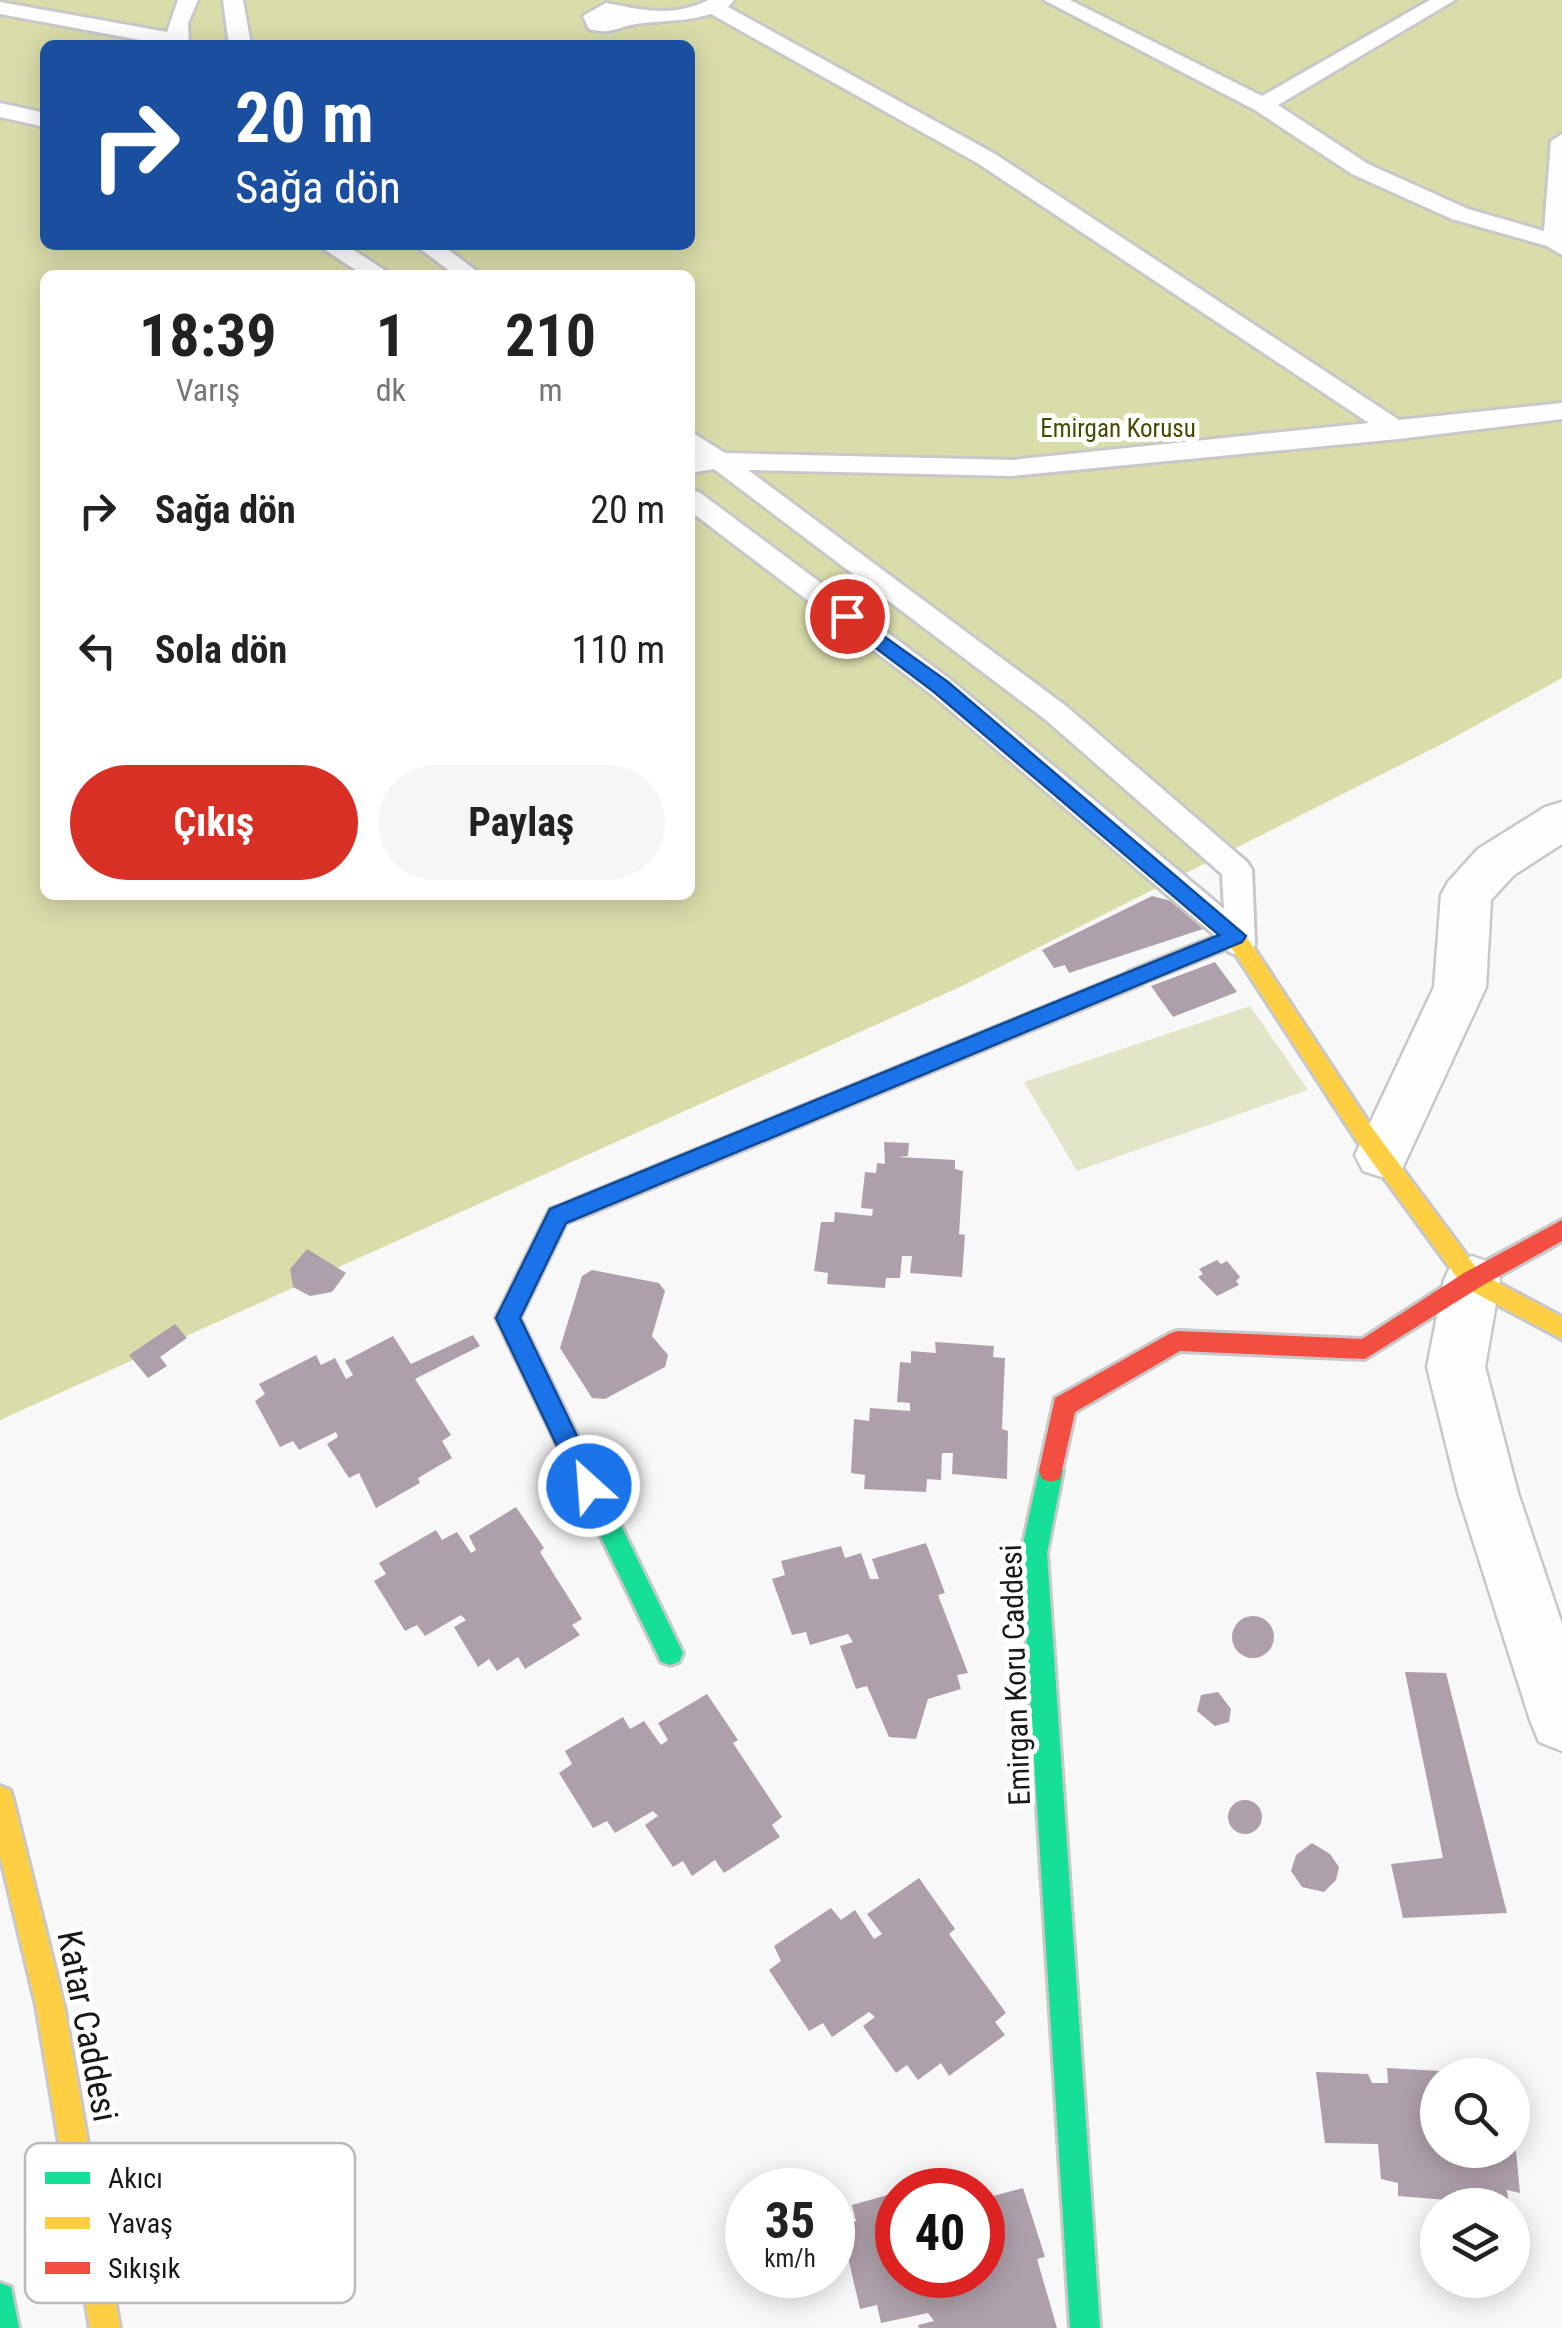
<!DOCTYPE html>
<html lang="tr">
<head>
<meta charset="utf-8">
<style>
  :root { --surface:#fff; --page:#f6f6f6; --text:#222; --muted:#767676; --accent:#d93025 }
  body { margin:0; font-family:"Roboto Condensed",sans-serif; background:var(--page); color:var(--text); height:100vh; display:flex; flex-direction:column; font-size:38px; white-space:nowrap }
  * { box-sizing:border-box; margin:0 }
  p { font-size:32px; color:var(--muted) }
  .icon { flex:none; width:55px; height:55px; fill:none; stroke:currentColor; stroke-width:2; stroke-linecap:round; stroke-linejoin:round }
  .map { position:relative; flex:1; overflow:hidden }
  .drawer { position:absolute; left:40px; top:270px; width:655px; height:630px; display:flex; flex-direction:column; background:var(--surface); border-radius:15px; box-shadow:0 5px 25px #0003 }
  .drawer>* { flex:none }
  .banner { position:absolute; left:40px; top:40px; width:655px; height:210px; border-radius:15px; box-shadow:0 5px 25px #0003; background:#1a4fa0; color:#fff; overflow:hidden }
  .controls { position:absolute; left:1420px; top:2058px; display:grid; gap:20px }
  .controls a { display:grid; place-items:center; width:110px; height:110px; border-radius:50%; background:var(--surface); box-shadow:0 5px 25px #0003; font-size:50px }
  .speed { position:absolute; left:725px; top:2168px; display:flex; gap:20px; font-size:50px; font-weight:700; text-align:center }
  .speed>* { display:grid; place-content:center; width:130px; height:130px; border-radius:50%; background:var(--surface); box-shadow:0 5px 25px #0003; line-height:1 }
  .speed small { font-size:25px; font-weight:400 }
  .speed .limit { border:15px solid #d22; background:#fff; color:#111 }
  .pin { position:absolute; display:grid; place-items:center; width:85px; height:85px; color:#fff; margin:-42px; border:5px solid #fff; border-radius:50%; box-shadow:0 2px 10px #0007 }
  .me { position:absolute; width:110px; margin:-55px; rotate:334deg; stroke-linejoin:round; filter:drop-shadow(0 0 8px #0008) }
  .turn { display:flex; align-items:center; gap:35px; height:210px; padding:0 30px; font-size:45px }
  .turn .icon { width:130px; height:130px; stroke-width:2.5 }
  .turn b { display:block; font-size:70px; line-height:85px }
  .eta { display:flex; justify-content:space-evenly; align-items:center; height:170px; text-align:center }
  .eta b { font-size:60px; font-weight:700; line-height:70px }
  .action { display:flex; gap:20px; margin-top:auto; padding:20px 30px }
  .action a { flex:1; height:115px; border-radius:60px; background:var(--accent); color:#fff; font-size:40px; font-weight:700; line-height:115px; text-align:center }
  .action a+a { background:var(--page); color:var(--text) }
  ul { padding:0; list-style:none }
  li { display:flex; align-items:center; gap:30px; height:140px; padding:0 30px }
  li div { flex:1 }
  li b { display:block; font-size:38px }
  li em { font-style:normal }
  .map>svg:first-child { display:block }
  .green { fill:#e2e5c8 }
  .forest { fill:#d9ddaa; fill-rule:evenodd }
  .building { fill:#aea0aa }
  .lines { fill:none; stroke-linecap:round; stroke-linejoin:round }
  .lane-casing { stroke:#c8c8c8; stroke-width:6 }
  .street-casing { stroke:#c8c8c8; stroke-width:5 }
  .fast-casing { stroke:#c8c8c8; stroke-width:6 }
  .slow-casing { stroke:#c8c8c8; stroke-width:6 }
  .jam-casing { stroke:#c8c8c8; stroke-width:6 }
  .lane { fill:#fefefe; fill-rule:evenodd }
  .street { fill:#fefefe; fill-rule:evenodd }
  .fast { fill:#16e098; fill-rule:evenodd }
  .slow { fill:#ffcf43; fill-rule:evenodd }
  .jam { fill:#f24e42; fill-rule:evenodd }
  .route { fill:#1a73e8; stroke:#114b97; stroke-width:2.5 }
  .labels { text-anchor:middle; dominant-baseline:central; stroke-width:10; stroke-linejoin:round; paint-order:stroke }
  .far-park-label { font-size:25px; fill:#474b00; stroke:#fff }
  .street-label { font-size:30px; fill:#181819; stroke:#fff }
  .near-street-label { font-size:35px; fill:#181819; stroke:#fff }
  .key { fill:#fff; stroke:#bababa; stroke-width:2.5 }
  .key-label { font-size:28px; fill:#181819 }
</style>
</head>
<body>
<div class="map">
<svg width="1562" height="2328" viewBox="0 0 1562 2328">
  <rect width="100%" height="100%" fill="#f8f8f9"/>
  <!-- green -->
  <path class="green" d="M1250,1006L1308,1090L1077,1171L1024,1082Z"/>
  <!-- forest -->
  <path class="forest" d="M0,0H1562V678L1442,744L964,985L0,1420ZM45,45H690V245H45ZM45,275H690V895H45Z"/>
  <!-- building -->
  <path class="building" d="M1152,896L1191,906L1206,928L1069,973L1065,965L1054,968L1042,950Z
    M1215,962L1237,992L1173,1017L1151,986Z
    M884,1142L909,1143L908,1156L898,1157L955,1160V1169L963,1171L959,1234L965,1235L962,1277L910,1273L912,1256H902L900,1278H886L885,1288L827,1284L828,1273L814,1271L821,1222H834L835,1212L872,1216L873,1209L861,1208L865,1172L876,1173L877,1163L885,1164Z
    M307,1249L346,1273L332,1292L310,1296L293,1287L290,1269Z
    M1217,1260L1221,1264L1227,1261L1240,1277L1236,1281L1239,1285L1217,1296L1198,1277L1203,1274L1199,1269Z
    M592,1270L659,1283L665,1291L652,1336L668,1355L665,1367L605,1399L592,1398L560,1348L582,1276Z
    M175,1324L187,1338L160,1357L167,1366L148,1378L129,1355Z
    M473,1335L480,1346L415,1379L451,1435L442,1441L452,1458L418,1478L420,1483L376,1508L359,1473L349,1478L327,1444L338,1437L336,1432L299,1450L293,1441L280,1447L255,1401L265,1394L259,1384L316,1355L321,1365L335,1358L346,1379L353,1375L345,1361L393,1336L411,1364Z
    M935,1342L994,1346L993,1357L1005,1358L1002,1429L1008,1431L1007,1479L952,1474L953,1453H942L941,1480L927,1479L926,1492L864,1489L865,1475L851,1473L854,1419L869,1421L870,1408L910,1411V1403L897,1402L900,1362L911,1363V1351L936,1353Z
    M516,1507L544,1548L540,1552L582,1619L572,1625L580,1635L525,1669L518,1657L497,1671L489,1659L478,1667L454,1627L466,1620L461,1615L425,1636L417,1625L405,1631L374,1581L386,1574L379,1563L436,1530L442,1540L457,1532L471,1553L476,1550L469,1536Z
    M926,1543L945,1593L938,1595L968,1673L957,1675L961,1689L928,1699L916,1739L889,1737L867,1686L856,1689L840,1646L853,1642L848,1634L810,1645L806,1632L792,1635L772,1579L785,1575L781,1561L841,1546L845,1558L861,1553L870,1579H879L872,1559Z
    M1232 1637a21 21 0 1 1 42 0a21 21 0 1 1-42 0Z
    M1405,1672L1446,1673L1507,1913L1403,1918L1391,1864L1443,1858Z
    M1218,1692L1231,1709L1229,1722L1215,1726L1197,1711L1201,1695Z
    M707,1694L738,1740L733,1743L782,1817L772,1825L780,1837L724,1873L715,1860L692,1876L683,1861L673,1867L645,1825L658,1816L653,1811L615,1833L607,1821L593,1828L559,1773L572,1764L565,1751L623,1717L630,1729L644,1721L661,1745L668,1740L658,1723Z
    M1228 1817a17 17 0 1 1 34 0a17 17 0 1 1-34 0Z
    M1312,1843L1330,1854L1339,1867L1336,1880L1324,1892L1302,1887L1291,1871L1296,1855Z
    M919,1878L955,1929L949,1934L1006,2013L995,2022L1005,2035L949,2076L941,2063L918,2080L907,2065L896,2073L863,2026L875,2017L869,2012L832,2037L823,2023L809,2031L769,1970L781,1961L774,1946L831,1908L841,1920L855,1910L874,1939L882,1934L867,1914Z
    M1387,2068L1459,2072L1438,2075V2150H1512L1515,2140L1520,2193L1507,2190L1509,2205L1398,2196V2183L1381,2179L1378,2144L1325,2143L1316,2072L1368,2074L1372,2083H1388Z
    M1023,2188L1045,2257L1037,2259L1057,2328H919L918,2325L934,2321L928,2313L881,2323L877,2305L860,2309L841,2227L856,2221L852,2205L898,2192V2275H982V2199Z"/>
  <g class="lines">
    <!-- lane casing -->
    <g class="lane-casing">
      <path id="lane" d="M178,0H198L188,23L189,45H167L0,14V2L167,32Z
        M223,0H243L251,45H229Z
        M709,0H734L728,7L995,154L1399,420L1562,403V419L1398,439L1012,476L748,470L1066,706L1247,862L1252,870L1255,944L1251,952L1240,956L1229,952L1225,944L931,694L690,511V490L699,492L951,680L1224,909L1222,874L1046,720L714,469L690,473V457L696,456L690,451V431L725,453L1012,460L1369,423L979,164L711,14C685,22 662,20 636,24C616,27 613,35 589,29L583,16L606,3C644,10 670,18 709,0Z
        M1044,0H1070L1262,96L1430,0H1455L1278,105L1368,164L1468,209L1544,231L1551,141L1562,134V255L1547,246L1452,219L1352,174L1255,110Z
        M0,103L45,113V127L0,117Z
        M318,245H346L392,275H363Z
        M415,245H442L482,275H455Z"/>
    </g>
    <!-- street casing -->
    <g class="street-casing">
      <path id="street" d="M1562,802V844L1514,875L1491,900L1486,987L1401,1171L1382,1177L1363,1171L1355,1155L1434,987L1441,895L1448,882L1478,849L1545,807Z
        M1472,1256L1492,1263L1500,1280L1485,1367L1518,1493L1562,1624V1751L1539,1742L1530,1720L1458,1493L1427,1367L1444,1280L1452,1263Z"/>
    </g>
    <!-- fast casing -->
    <g class="fast-casing">
      <path id="fast" d="M574,1201L582,1203L585,1210L582,1217L566,1223L520,1318L683,1653L679,1662L670,1665L661,1662L496,1318L550,1209Z
        M1051,1460L1060,1463L1063,1471L1047,1553L1100,2328H1070L1021,1553L1039,1471L1042,1463Z
        M0,2283L11,2287L19,2328H0Z"/>
    </g>
    <!-- slow casing -->
    <g class="slow-casing">
      <path id="slow" d="M1235,928L1242,930L1373,1129L1480,1273L1562,1317V1339L1464,1287L1357,1141L1231,947L1135,986L1124,978L1128,972Z
        M0,1786L10,1790L13,1799L64,2005L120,2328H90L36,2005L0,1855Z"/>
    </g>
    <!-- jam casing -->
    <g class="jam-casing">
      <path id="jam" d="M1135,970L1142,972L1146,978L1142,984L582,1217H566L563,1210L566,1203Z
        M1562,1220V1241L1480,1287L1365,1359L1180,1351L1075,1412L1060,1479L1051,1482L1042,1479L1039,1471L1055,1398L1169,1334L1177,1331L1362,1339L1464,1273Z"/>
    </g>
    <!-- lane -->
    <use href="#lane" class="lane"/>
    <!-- street -->
    <use href="#street" class="street"/>
    <!-- fast -->
    <use href="#fast" class="fast"/>
    <!-- slow -->
    <use href="#slow" class="slow"/>
    <!-- jam -->
    <use href="#jam" class="jam"/>
  </g>
  <!-- route -->
  <path class="route" d="M847,610L948,682L1246,936L1242,942L566,1223L520,1318L601,1486L598,1494L589,1497L580,1494L496,1318L550,1209L1219,935L934,692L840,621V612Z"/>
  <g class="labels">
    <!-- far-park labels -->
    <g class="far-park-label">
      <text x="1118" y="428">Emirgan Korusu</text>
    </g>
    <!-- street labels -->
    <g class="street-label">
      <text transform="translate(1015 1675) rotate(-92)">Emirgan Koru Caddesi</text>
    </g>
    <!-- near-street labels -->
    <g class="near-street-label">
      <text transform="translate(87 2026) rotate(79)">Katar Caddesi</text>
    </g>
  </g>
  <!-- legend -->
  <rect x="25" y="2143" width="330" height="160" rx="15" class="key"/>
  <rect x="45" y="2172" width="45" height="12" fill="#16e098"/>
  <rect x="45" y="2217" width="45" height="12" fill="#ffcf43"/>
  <rect x="45" y="2262" width="45" height="12" fill="#f24e42"/>
  <g class="key-label">
    <text x="108" y="2188">Akıcı</text>
    <text x="108" y="2233">Yavaş</text>
    <text x="108" y="2278">Sıkışık</text>
  </g>
</svg>
<div class="controls">
<a><svg class="icon" aria-label="search" viewBox="0 0 24 24"><circle cx="10" cy="10" r="6"/><path d="M15 15l6 6"/></svg></a>
<a><svg class="icon" aria-label="layers" viewBox="0 0 24 24"><path d="M12 4l9 5-9 5-9-5zM3 14l9 5 9-5"/></svg></a>
</div>
<div class="speed"><div>35<small>km/h</small></div><div class="limit">40</div></div>
<div class="pin" style="left:847px;top:616px;background:#d93025"><svg class="icon" aria-label="arrive" viewBox="0 0 24 24"><path d="M6 21V4h12l-3 4 3 4H6"/></svg></div>
<svg class="me" style="left:589px;top:1486px" viewBox="-20 -20 40 40"><circle r="17" fill="#1a73e8" stroke="#fff" stroke-width="3"/><path d="M0-11L8 9 0 5-8 9z" fill="#fff"/></svg>
<div class="banner">
<div class="turn"><svg class="icon" aria-label="right" viewBox="0 0 24 24"><path d="M7 20v-9h11M14 6l5 5-5 5"/></svg><div><b>20 m</b>Sağa dön</div></div>
</div>
<section class="drawer">
<div class="eta">
<div><b>18:39</b><p>Varış</p></div>
<div><b>1</b><p>dk</p></div>
<div><b>210</b><p>m</p></div>
</div>
<ul>
<li><svg class="icon" aria-label="right" viewBox="0 0 24 24"><path d="M7 20v-9h11M14 6l5 5-5 5"/></svg><div><b>Sağa dön</b></div><em>20 m</em></li>
<li><svg class="icon" aria-label="left" viewBox="0 0 24 24"><path d="M17 20v-9H6M10 6l-5 5 5 5"/></svg><div><b>Sola dön</b></div><em>110 m</em></li>
</ul>
<div class="action"><a>Çıkış</a><a>Paylaş</a></div>
</section>
</div>
</body>
</html>
